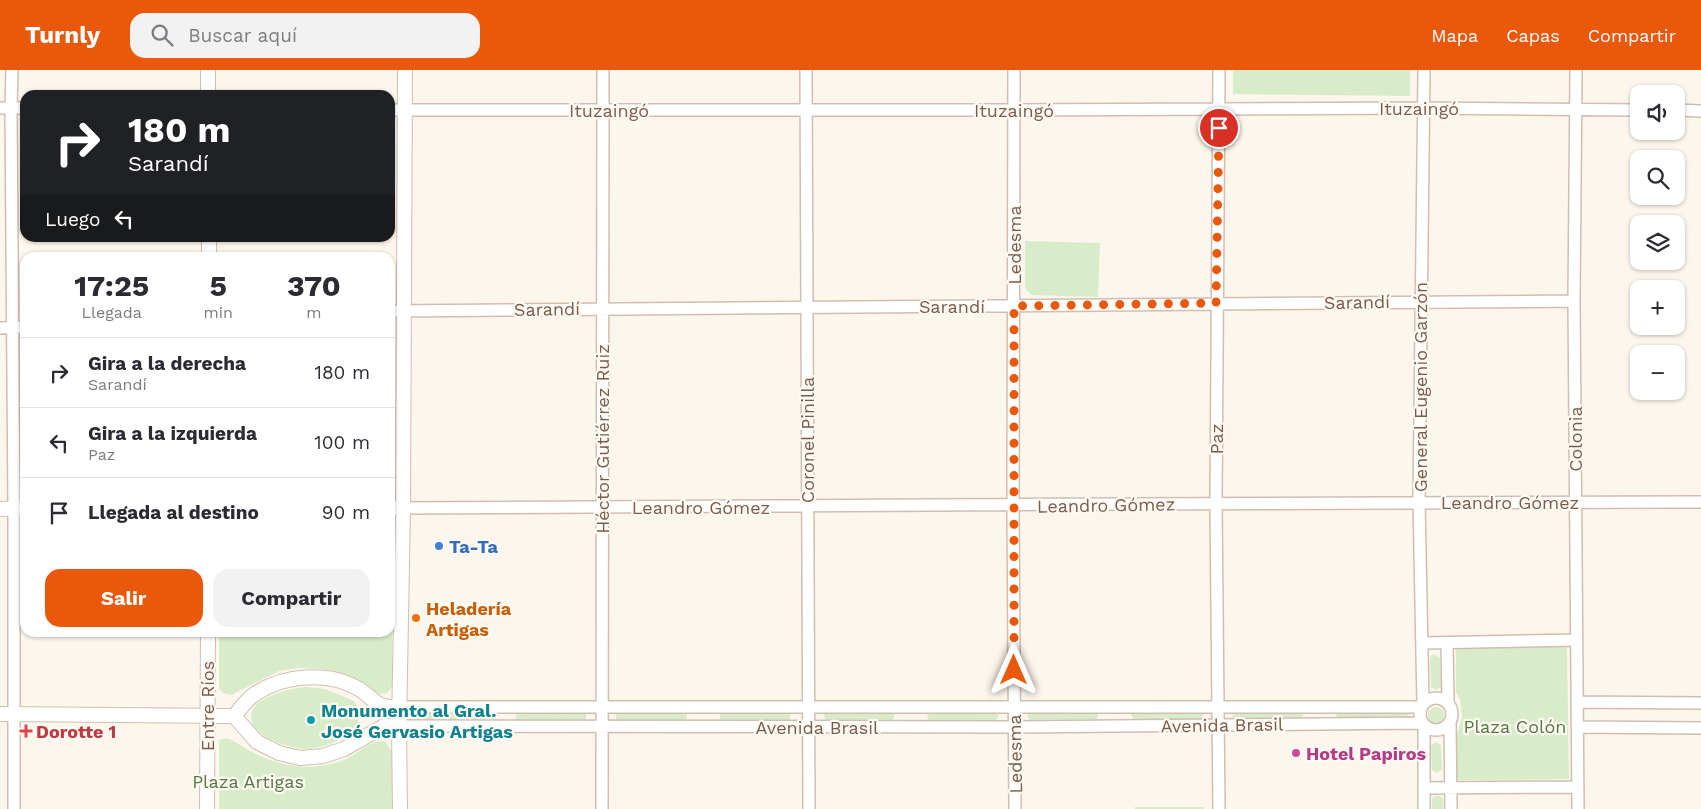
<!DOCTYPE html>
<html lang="es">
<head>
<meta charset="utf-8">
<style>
  :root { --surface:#fff; --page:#f2f2f3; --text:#2b2b33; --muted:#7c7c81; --line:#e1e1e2; --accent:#ea580c }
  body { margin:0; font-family:"Work Sans",sans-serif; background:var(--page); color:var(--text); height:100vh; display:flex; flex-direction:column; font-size:19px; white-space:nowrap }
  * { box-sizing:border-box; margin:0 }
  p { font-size:16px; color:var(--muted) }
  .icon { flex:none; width:28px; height:28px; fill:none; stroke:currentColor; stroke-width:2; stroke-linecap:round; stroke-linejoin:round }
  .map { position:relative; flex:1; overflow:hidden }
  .details { position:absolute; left:20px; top:182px; width:375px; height:385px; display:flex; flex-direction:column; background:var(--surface); border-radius:15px; box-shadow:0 1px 4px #0004 }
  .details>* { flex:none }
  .guide { position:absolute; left:20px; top:20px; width:375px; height:152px; border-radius:15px; box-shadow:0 1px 4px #0004; background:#202124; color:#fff; overflow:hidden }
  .buttons { position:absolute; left:1630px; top:15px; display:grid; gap:10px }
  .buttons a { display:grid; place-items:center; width:55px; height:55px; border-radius:10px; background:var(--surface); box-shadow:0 1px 4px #0004; font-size:25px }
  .pin { position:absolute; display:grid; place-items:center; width:42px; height:42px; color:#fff; margin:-21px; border:2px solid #fff; border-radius:50%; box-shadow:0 1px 5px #0007 }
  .me { position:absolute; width:55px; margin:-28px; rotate:0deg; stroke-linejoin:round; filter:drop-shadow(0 0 4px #0008) }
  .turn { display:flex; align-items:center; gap:18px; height:105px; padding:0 25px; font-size:22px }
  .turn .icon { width:65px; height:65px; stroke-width:2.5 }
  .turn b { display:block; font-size:35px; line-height:42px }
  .then { display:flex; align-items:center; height:48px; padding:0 25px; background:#0003; gap:10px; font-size:19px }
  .eta { display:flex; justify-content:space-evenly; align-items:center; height:85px; text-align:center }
  .eta b { font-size:30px; font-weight:700; line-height:35px }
  .primary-button { display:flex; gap:10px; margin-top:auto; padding:10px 25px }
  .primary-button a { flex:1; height:58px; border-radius:15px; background:var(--accent); color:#fff; font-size:20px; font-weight:700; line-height:58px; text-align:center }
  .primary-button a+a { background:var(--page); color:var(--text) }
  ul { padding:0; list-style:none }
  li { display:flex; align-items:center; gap:15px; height:70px; padding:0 25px; border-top:1px solid var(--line) }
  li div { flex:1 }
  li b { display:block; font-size:19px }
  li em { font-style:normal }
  header { display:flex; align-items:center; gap:30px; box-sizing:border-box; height:70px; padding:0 25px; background:var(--accent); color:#fff }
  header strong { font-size:24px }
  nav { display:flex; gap:28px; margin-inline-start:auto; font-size:18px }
  .search { width:350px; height:45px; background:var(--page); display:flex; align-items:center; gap:12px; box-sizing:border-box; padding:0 18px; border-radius:15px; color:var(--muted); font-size:19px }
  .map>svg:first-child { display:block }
  .green { fill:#d8ecc9 }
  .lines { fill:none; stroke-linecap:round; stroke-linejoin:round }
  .minor-casing { stroke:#d1beb0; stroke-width:14 }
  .tertiary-casing { stroke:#d1beb0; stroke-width:16 }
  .minor { stroke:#fff; stroke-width:11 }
  .tertiary { stroke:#fff; stroke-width:14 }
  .route { stroke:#ea580c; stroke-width:9; stroke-dasharray:0 16.2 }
  .shop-dot { fill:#3f7fe0; stroke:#fffaf3; stroke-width:2 }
  .food-dot { fill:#e8710a; stroke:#fffaf3; stroke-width:2 }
  .culture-dot { fill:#0f9aa8; stroke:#fffaf3; stroke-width:2 }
  .health-dot { fill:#e0444e; stroke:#fffaf3; stroke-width:2 }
  .hotel-dot { fill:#d1479c; stroke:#fffaf3; stroke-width:2 }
  .labels { text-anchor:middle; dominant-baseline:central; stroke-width:4.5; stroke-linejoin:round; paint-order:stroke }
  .street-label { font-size:18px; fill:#7a5c4d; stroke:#fffaf3 }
  .shop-label { font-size:18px; font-weight:bold; fill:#366cbe; stroke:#fffaf3; text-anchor:start }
  .food-label { font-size:18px; font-weight:bold; fill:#c56008; stroke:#fffaf3; text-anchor:start }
  .culture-label { font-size:18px; font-weight:bold; fill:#0d838f; stroke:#fffaf3; text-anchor:start }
  .park-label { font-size:18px; fill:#537a41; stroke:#fffaf3 }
  .health-label { font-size:18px; font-weight:bold; fill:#be3a42; stroke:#fffaf3; text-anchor:start }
  .hotel-label { font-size:18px; font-weight:bold; fill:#b23c85; stroke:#fffaf3; text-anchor:start }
</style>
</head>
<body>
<header>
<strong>Turnly</strong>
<div class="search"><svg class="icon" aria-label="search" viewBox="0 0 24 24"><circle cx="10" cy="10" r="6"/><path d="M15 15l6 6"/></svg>Buscar aquí</div>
<nav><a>Mapa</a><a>Capas</a><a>Compartir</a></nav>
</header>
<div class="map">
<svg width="1701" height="739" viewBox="0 0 1701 739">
  <rect width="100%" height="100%" fill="#fdf6ec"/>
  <!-- green -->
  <path class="green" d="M1233,0H1410V26L1233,24Z
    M1025,171L1100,173L1098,227L1032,225L1025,219Z
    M390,449L392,453V617L387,623L379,624L342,603L325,599L299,598L279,601L231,625L223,623L219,618V563L390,562Z
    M1567,575L1569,709L1457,710L1456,668L1462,647L1460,629L1456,622V579Z
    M1432,585H1435L1440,588L1441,617L1436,620L1431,617L1430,588Z
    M307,617L324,619L338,624L354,631L360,641L357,658C343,669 326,677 308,679C291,679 251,667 251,647C251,642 254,637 257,633C273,624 288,618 307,617Z
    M1428 645a8 8 0 1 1 16 0a8 8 0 1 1-16 0Z
    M1134,641L1200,642L1203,645L1201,649H1134L1131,645Z
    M1339,641H1405L1408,645L1405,649H1338L1336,645Z
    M619,642L685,643L687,644V648L685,650H618L616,648V644Z
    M722,642H788L790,644V648L788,650H722L720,648V644Z
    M826,642H892L894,644V648L892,650H825L824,644Z
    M930,642H995L999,646L996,650H929L927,646Z
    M1030,642H1096L1099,645L1096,649L1030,650L1027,646Z
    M1235,642H1300L1303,645L1301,649H1234L1232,646Z
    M417,643H482L485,644V649L483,651H416L414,649V645Z
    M518,643H584L586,644V649L584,650L518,651L516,649V645Z
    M226,668C237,672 244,678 254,683C283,697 313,702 344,690C359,684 368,670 385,671L393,684V739H219V670Z
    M1436,672L1441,675L1442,699L1437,703L1432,700L1431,676Z
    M1434,726H1440L1443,729V739H1432V729Z
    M1135,737H1204V739H1135Z"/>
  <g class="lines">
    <!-- minor casing -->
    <g class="minor-casing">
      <path id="minor" d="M12,0L11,39L14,438V739
        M806,0L809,739
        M1014,0L1013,436L1015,739
        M1576,0L1574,231L1578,739
        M0,38H25
        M390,40H1014L1424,38L1639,40
        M1676,40L1701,41
        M390,241L1574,231
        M0,258L25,257
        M403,438C836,436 1268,432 1701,432
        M1423,573L1577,570
        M1447,573L1448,632
        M1420 644a16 16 0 1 1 32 0a16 16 0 1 1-32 0Z
        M1577,632L1701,633
        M1423,634L1419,431L1424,0
        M399,637H1422
        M1450,653L1451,739
        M399,656L1014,657L1423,653
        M1578,657L1701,658
        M1424,718L1578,717
        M602,739L603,0
        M1219,739L1216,433L1219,0
        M1424,739V655"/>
    </g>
    <!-- tertiary casing -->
    <g class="tertiary-casing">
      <path id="tertiary" d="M208,0V25
        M209,188V168
        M390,438H403
        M0,439L25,438
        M0,644L234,646L257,672L279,683L300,688L323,686L344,679L384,656H399
        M234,646C240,639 246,631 252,626C281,605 328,600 359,619C376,630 375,638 399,637
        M207,739L208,562
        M400,739L399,656L403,438L405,0"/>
    </g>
    <!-- minor -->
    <use href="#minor" class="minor"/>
    <!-- tertiary -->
    <use href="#tertiary" class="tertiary"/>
  </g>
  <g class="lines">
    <!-- route -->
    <path class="route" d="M1014,600V236L1216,233L1219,58"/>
  </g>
  <!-- markers -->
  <circle class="shop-dot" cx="439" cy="476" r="5"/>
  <circle class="food-dot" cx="416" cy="548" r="5"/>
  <circle class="culture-dot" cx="311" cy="650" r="5"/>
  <path class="health-dot" d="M23.5 653.5h5v5h5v5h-5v5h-5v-5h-5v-5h5z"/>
  <circle class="hotel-dot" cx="1296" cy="683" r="5"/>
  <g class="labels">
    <!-- street labels -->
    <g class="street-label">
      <text x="1419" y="38">Ituzaingó</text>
      <text x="609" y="40">Ituzaingó</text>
      <text x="1014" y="40">Ituzaingó</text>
      <text transform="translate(1014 175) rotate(-90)">Ledesma</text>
      <text transform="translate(1357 232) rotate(-1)">Sarandí</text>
      <text x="952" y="236">Sarandí</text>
      <text transform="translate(547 239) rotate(-1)">Sarandí</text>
      <text transform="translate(1420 317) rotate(-90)">General Eugenio Garzón</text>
      <text transform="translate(602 369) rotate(-90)">Héctor Gutiérrez Ruiz</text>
      <text transform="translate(1216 369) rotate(-90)">Paz</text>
      <text transform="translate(1575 369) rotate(-90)">Colonia</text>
      <text transform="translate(807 370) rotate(-90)">Coronel Pinilla</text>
      <text x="1510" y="432">Leandro Gómez</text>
      <text transform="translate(1106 435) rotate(-1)">Leandro Gómez</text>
      <text x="701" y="437">Leandro Gómez</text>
      <text transform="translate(207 636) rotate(-90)">Entre Ríos</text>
      <text transform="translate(1222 655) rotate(-1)">Avenida Brasil</text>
      <text x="817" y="657">Avenida Brasil</text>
      <text transform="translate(1015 684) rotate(-91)">Ledesma</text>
    </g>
    <!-- shop labels -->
    <g class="shop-label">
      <text x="449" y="476">Ta-Ta</text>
    </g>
    <!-- food labels -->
    <g class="food-label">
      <text x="426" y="538">Heladería<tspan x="426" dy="21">Artigas</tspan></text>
    </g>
    <!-- culture labels -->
    <g class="culture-label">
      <text x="321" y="640">Monumento al Gral.<tspan x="321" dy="21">José Gervasio Artigas</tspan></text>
    </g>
    <!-- park labels -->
    <g class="park-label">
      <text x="1515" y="656">Plaza Colón</text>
      <text x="248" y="711">Plaza Artigas</text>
    </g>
    <!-- health labels -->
    <g class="health-label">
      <text x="36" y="661">Dorotte 1</text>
    </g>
    <!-- hotel labels -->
    <g class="hotel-label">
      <text x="1306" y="683">Hotel Papiros</text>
    </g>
  </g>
</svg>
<div class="buttons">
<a><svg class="icon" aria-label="sound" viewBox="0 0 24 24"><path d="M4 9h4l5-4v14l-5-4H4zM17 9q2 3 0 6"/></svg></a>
<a><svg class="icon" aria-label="search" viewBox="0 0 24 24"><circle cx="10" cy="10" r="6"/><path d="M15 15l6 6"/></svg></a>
<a><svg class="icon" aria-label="layers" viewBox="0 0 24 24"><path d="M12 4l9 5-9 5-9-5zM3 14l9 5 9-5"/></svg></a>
<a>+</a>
<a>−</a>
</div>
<div class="pin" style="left:1219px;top:58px;background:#d93025"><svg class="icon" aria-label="arrive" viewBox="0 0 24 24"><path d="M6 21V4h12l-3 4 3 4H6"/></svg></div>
<svg class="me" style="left:1014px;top:600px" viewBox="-20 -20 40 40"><path d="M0-17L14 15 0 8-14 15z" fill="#ea580c" stroke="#fff" stroke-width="4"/></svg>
<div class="guide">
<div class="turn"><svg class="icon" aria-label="right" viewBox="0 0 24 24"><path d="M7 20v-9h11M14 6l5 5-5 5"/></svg><div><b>180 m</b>Sarandí</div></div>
<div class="then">Luego<svg class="icon" aria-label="left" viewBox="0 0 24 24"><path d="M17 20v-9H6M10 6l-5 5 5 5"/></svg></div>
</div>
<section class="details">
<div class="eta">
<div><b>17:25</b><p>Llegada</p></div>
<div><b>5</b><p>min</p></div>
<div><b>370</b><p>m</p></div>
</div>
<ul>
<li><svg class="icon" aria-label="right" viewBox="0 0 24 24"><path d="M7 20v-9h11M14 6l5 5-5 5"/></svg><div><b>Gira a la derecha</b><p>Sarandí</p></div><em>180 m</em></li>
<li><svg class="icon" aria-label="left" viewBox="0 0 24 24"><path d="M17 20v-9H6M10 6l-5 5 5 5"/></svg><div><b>Gira a la izquierda</b><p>Paz</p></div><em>100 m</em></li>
<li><svg class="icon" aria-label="arrive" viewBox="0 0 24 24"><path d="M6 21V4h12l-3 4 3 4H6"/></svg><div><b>Llegada al destino</b></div><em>90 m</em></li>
</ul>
<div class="primary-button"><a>Salir</a><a>Compartir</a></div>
</section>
</div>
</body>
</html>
